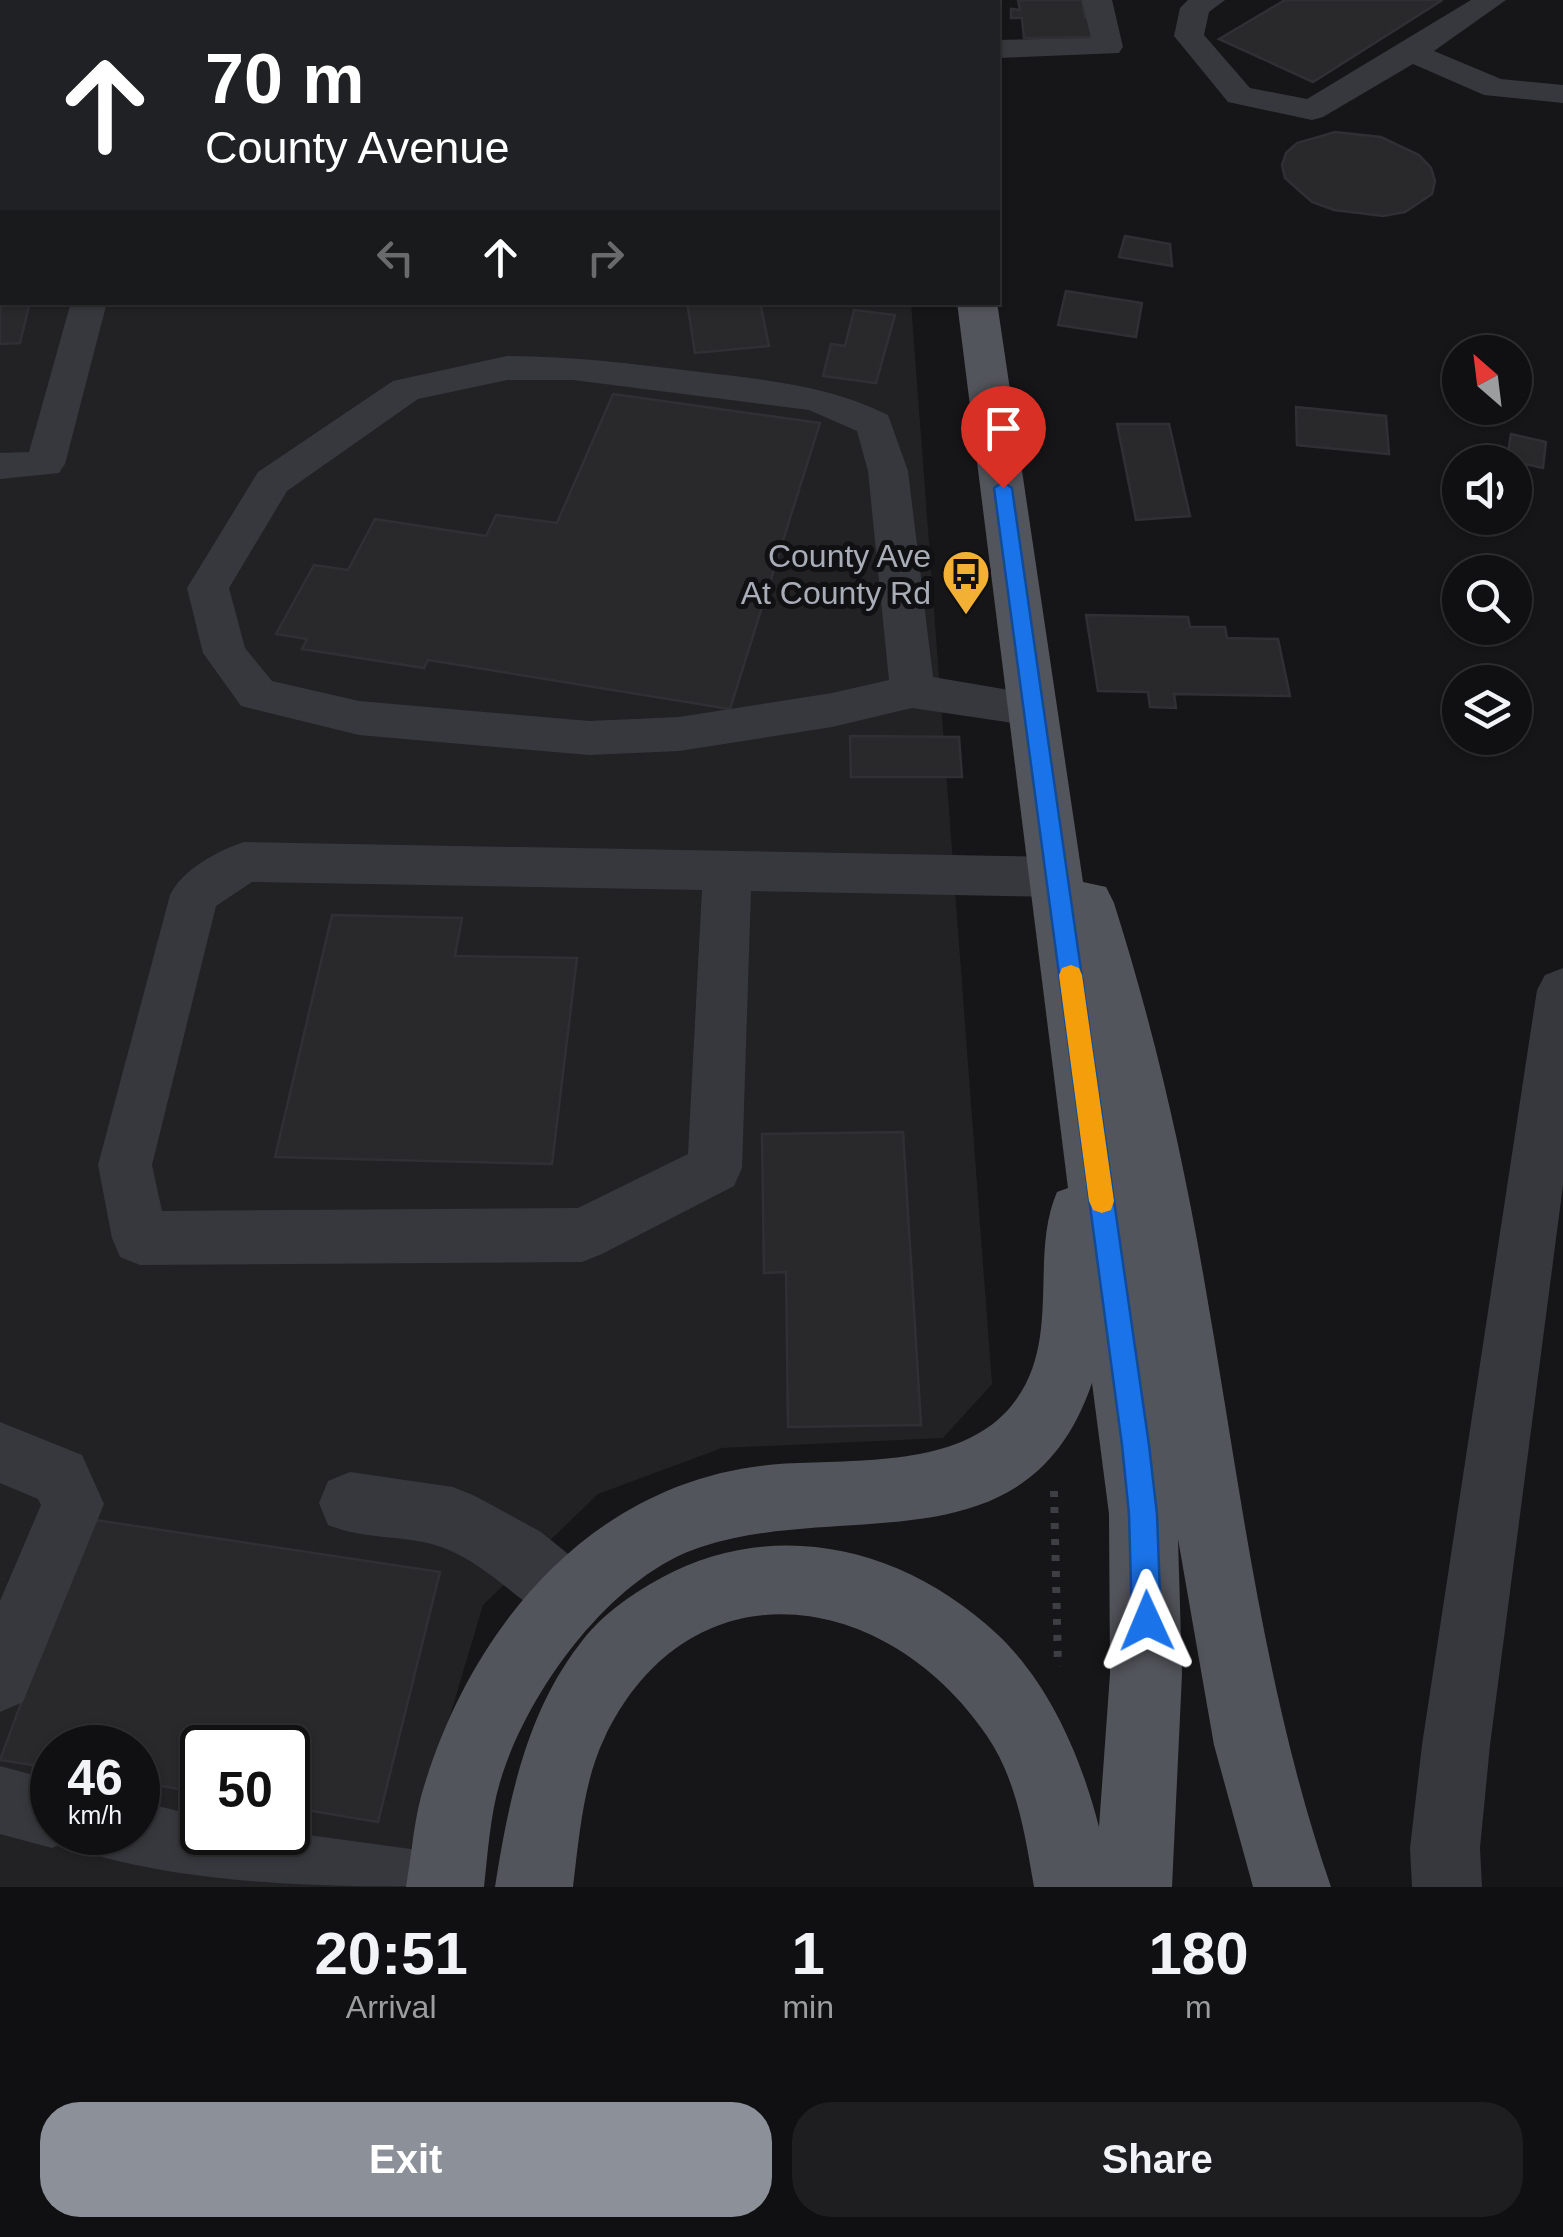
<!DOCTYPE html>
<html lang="en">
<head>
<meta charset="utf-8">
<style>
  :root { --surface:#101012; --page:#1e1e20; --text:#f1f3f6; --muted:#9c9d9f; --line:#303032; --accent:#8c9099 }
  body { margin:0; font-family:Arial,sans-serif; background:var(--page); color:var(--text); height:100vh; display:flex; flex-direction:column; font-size:38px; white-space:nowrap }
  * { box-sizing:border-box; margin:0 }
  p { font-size:32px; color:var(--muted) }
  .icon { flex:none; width:55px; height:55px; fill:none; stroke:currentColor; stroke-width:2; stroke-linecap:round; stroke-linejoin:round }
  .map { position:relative; height:1887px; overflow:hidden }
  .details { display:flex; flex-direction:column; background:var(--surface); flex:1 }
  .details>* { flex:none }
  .hud { position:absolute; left:0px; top:0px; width:1000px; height:305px; box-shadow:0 2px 8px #0004,0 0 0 2px var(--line); background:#202124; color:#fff; overflow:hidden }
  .needle { width:65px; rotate:332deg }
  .controls { position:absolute; left:1442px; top:335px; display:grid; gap:20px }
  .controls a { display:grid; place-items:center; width:90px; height:90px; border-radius:50%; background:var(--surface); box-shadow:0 2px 8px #0004,0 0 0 2px var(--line); font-size:50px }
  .speed { position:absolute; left:30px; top:1725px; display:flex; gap:20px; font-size:50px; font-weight:700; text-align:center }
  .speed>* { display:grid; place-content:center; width:130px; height:130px; border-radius:50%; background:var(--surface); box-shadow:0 2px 8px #0004,0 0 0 2px var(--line); line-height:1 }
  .speed small { font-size:25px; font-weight:400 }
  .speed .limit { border:5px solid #111; border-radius:15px; background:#fff; color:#111 }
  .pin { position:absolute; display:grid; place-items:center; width:85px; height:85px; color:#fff; margin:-102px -42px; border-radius:50% 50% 50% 0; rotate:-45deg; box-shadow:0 0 10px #0007 }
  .pin .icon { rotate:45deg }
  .me { position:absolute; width:110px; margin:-55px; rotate:359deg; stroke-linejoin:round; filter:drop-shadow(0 0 8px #0008) }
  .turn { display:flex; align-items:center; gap:35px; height:210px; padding:0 40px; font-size:45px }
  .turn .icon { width:130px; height:130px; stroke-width:2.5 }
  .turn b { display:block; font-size:70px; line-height:85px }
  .lanes { display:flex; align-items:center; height:95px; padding:0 40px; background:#0003; justify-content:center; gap:50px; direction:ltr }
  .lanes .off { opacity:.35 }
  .eta { display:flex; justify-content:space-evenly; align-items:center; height:170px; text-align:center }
  .eta b { font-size:60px; font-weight:800; line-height:70px }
  .button { display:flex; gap:20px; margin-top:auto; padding:20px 40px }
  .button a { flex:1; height:115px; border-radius:40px; background:var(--accent); color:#fff; font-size:40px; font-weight:800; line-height:115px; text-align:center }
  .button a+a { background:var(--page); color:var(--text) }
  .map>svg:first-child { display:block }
  .built { fill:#222225; fill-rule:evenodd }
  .building { fill:#29292c; stroke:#303034; stroke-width:2.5 }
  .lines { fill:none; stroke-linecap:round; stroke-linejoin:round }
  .path { stroke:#3d3f44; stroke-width:8; stroke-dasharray:6 10; stroke-linecap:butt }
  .minor { fill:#37383d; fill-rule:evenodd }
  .major { fill:#53555c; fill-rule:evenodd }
  .route { fill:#1a73e8; stroke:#114b97; stroke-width:2.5 }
  .slow { fill:#f59e0b }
  .labels { text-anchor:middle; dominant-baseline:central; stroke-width:10; stroke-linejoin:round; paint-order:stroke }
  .poi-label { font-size:32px; fill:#a8adb8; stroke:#111113; text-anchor:end }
</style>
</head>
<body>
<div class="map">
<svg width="1563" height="1887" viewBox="0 0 1563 1887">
  <rect width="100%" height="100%" fill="#161618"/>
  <!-- built -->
  <path class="built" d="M0,0H888L2,2V302L911,303L992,1384L943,1438L722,1448L598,1494L483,1605L399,1887H0ZM52,1748H138V1832H52ZM202,1748H288V1832H202Z"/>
  <!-- building -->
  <path class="building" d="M0,0H81L2,2V302H30L20,343L0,344Z
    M429,0H867V2H429Z
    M1018,0H1082L1085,17H1091L1096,37L1024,38L1022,18H1011V9L1020,10Z
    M1285,0H1439L1441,1L1313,82L1219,39Z
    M1335,132L1381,137L1419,155L1431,168L1435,181L1432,194L1405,212L1383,216L1334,210L1312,202L1285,178L1282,165L1286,153L1297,143Z
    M1125,236L1170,244L1172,266L1119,257Z
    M1066,291L1142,303L1136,337L1058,325Z
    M687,302H760L769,346L695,353Z
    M854,310L895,315L876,383L823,376L831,344L845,346Z
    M613,394L820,423L730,709L428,660L424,668L302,649L307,639L276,634L314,565L348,570L375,519L486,536L496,515L557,523Z
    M1296,407L1386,416L1389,454L1297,445Z
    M1117,424H1169L1190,516L1136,520Z
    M1511,434L1546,442L1543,468L1507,460Z
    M1086,615L1188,617L1190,627H1225L1227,638L1278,639L1290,696L1174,694L1176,708L1150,707L1148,692L1098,691Z
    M850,736L959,737L962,777H851Z
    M332,915L462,918L455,956L577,958L552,1164L275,1157Z
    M903,1132L921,1425L788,1427L786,1272L764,1273L762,1134Z
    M89,1519L440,1572L378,1822L288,1807V1748H202V1793L138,1782V1748H52V1768L0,1760Z"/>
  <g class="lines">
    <!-- path -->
    <path class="path" d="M1054,1491L1058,1667"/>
    <!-- minor -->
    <path class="minor" d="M1082,0H1112L1123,47L1119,53L998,58V40L1091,38Z
      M1188,0H1225L1209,12L1204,35L1250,88L1307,99L1471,0H1506L1434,51L1501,79L1563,85V103L1484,95L1413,64L1323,117L1312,120L1228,102L1174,36L1180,8Z
      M71,302H107L65,464L59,473L0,479V453L29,452Z
      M507,356C572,356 635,364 700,372C766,380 828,385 888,415L908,471L933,677L1050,697L1056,709L1050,721L1034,726L912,708L832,727L679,751L589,755L359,735L241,706L203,653L187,588L258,472L393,381ZM507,380H573L809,410L857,431L868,471L889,680L832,693L679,717L589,721L359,701L272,681L245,648L229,588L287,491L418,399Z
      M244,842L1058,857L1075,863L1082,877L1075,891L1058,897L751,891L742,1168L734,1186L602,1254L582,1262L140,1265L120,1257L112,1238L98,1165L170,895C182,870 217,851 244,842ZM252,882L702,890L688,1154L578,1208L162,1211L152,1165L216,906Z
      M1563,968V1185L1490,1745L1480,1848L1482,1887H1412L1410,1848L1422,1745L1537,990L1545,975Z
      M0,1422L82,1455L104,1504L23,1702L0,1712V1601L41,1505L38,1499L0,1483Z
      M350,1472L453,1487L475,1496L541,1532L594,1575L603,1598L594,1621L571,1630C526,1611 495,1570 449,1550C413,1534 367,1541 328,1525L319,1503L328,1481Z
      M0,1766L52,1780V1832H79L76,1838L52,1848L0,1834Z
      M138,1801L202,1817V1832H286L433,1852L458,1862L468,1887C347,1887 211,1887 98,1856L88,1832H138Z"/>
    <!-- major -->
    <path class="major" d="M929,0H961V2H929Z
      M957,302H997L1083,882L1106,887L1114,903C1153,1026 1182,1151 1204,1279C1240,1483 1263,1690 1331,1887H1253L1214,1745L1178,1539L1182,1674L1172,1887H1034C1025,1835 1017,1780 987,1736C887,1588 689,1559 604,1739C583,1783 579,1839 573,1887H495C508,1803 526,1714 579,1645C600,1616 630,1595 661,1578C775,1516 904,1547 997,1634C1050,1684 1081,1757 1099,1827L1110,1674L1109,1514L1092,1383C1028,1572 846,1499 701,1547C610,1576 526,1694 500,1782C490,1816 488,1852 484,1887H406C412,1852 414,1816 425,1783C476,1619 599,1477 779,1464C849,1459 949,1468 1003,1415C1067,1351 1027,1261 1057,1192L1068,1188Z"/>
  </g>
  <!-- route -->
  <path class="route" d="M1003,482L1012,488L1149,1445L1157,1514L1161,1621L1157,1632L1147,1636L1136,1632L1132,1621L1129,1514L1122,1445L994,488Z"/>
  <!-- slow -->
  <path class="slow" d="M1071,965L1079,968L1082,975L1114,1201L1111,1210L1102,1213L1093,1210L1089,1201L1059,975L1062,968Z"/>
  <!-- icons -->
  <defs>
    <g id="bus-pin" transform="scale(2.5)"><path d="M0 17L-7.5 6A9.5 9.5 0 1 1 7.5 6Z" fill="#f2b134" stroke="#111113"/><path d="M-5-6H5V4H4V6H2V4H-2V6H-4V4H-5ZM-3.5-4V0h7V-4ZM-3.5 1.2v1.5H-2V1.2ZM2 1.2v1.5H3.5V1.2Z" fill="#111"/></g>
  </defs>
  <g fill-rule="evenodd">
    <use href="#bus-pin" x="966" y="574"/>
  </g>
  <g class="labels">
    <!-- poi labels -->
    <g class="poi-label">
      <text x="931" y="556">County Ave<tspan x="931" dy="37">At County Rd</tspan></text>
    </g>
  </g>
</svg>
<div class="controls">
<a><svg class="needle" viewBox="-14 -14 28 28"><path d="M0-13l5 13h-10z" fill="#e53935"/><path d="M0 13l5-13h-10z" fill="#9c9d9f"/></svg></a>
<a><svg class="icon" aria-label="sound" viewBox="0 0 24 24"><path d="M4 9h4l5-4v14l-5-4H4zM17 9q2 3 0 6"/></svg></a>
<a><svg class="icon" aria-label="search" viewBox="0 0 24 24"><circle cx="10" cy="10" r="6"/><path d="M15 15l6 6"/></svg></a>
<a><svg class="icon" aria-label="layers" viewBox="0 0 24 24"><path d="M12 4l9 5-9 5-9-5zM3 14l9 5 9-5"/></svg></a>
</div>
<div class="speed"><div>46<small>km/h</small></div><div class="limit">50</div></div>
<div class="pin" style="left:1003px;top:488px;background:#d93025"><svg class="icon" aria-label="arrive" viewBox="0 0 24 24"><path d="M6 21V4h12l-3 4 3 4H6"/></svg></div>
<svg class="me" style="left:1147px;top:1621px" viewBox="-20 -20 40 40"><path d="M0-17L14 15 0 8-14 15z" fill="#1a73e8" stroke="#fff" stroke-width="4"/></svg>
<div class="hud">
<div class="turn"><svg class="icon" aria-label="ahead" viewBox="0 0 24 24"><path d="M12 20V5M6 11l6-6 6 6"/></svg><div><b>70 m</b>County Avenue</div></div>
<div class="lanes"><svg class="icon off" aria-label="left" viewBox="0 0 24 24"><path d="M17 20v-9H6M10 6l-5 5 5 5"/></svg><svg class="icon" aria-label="ahead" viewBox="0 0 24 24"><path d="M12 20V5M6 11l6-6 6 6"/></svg><svg class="icon off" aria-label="right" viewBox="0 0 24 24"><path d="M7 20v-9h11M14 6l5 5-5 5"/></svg></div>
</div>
</div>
<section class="details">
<div class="eta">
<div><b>20:51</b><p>Arrival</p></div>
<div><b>1</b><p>min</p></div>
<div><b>180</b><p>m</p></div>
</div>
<div class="button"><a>Exit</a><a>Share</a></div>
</section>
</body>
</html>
